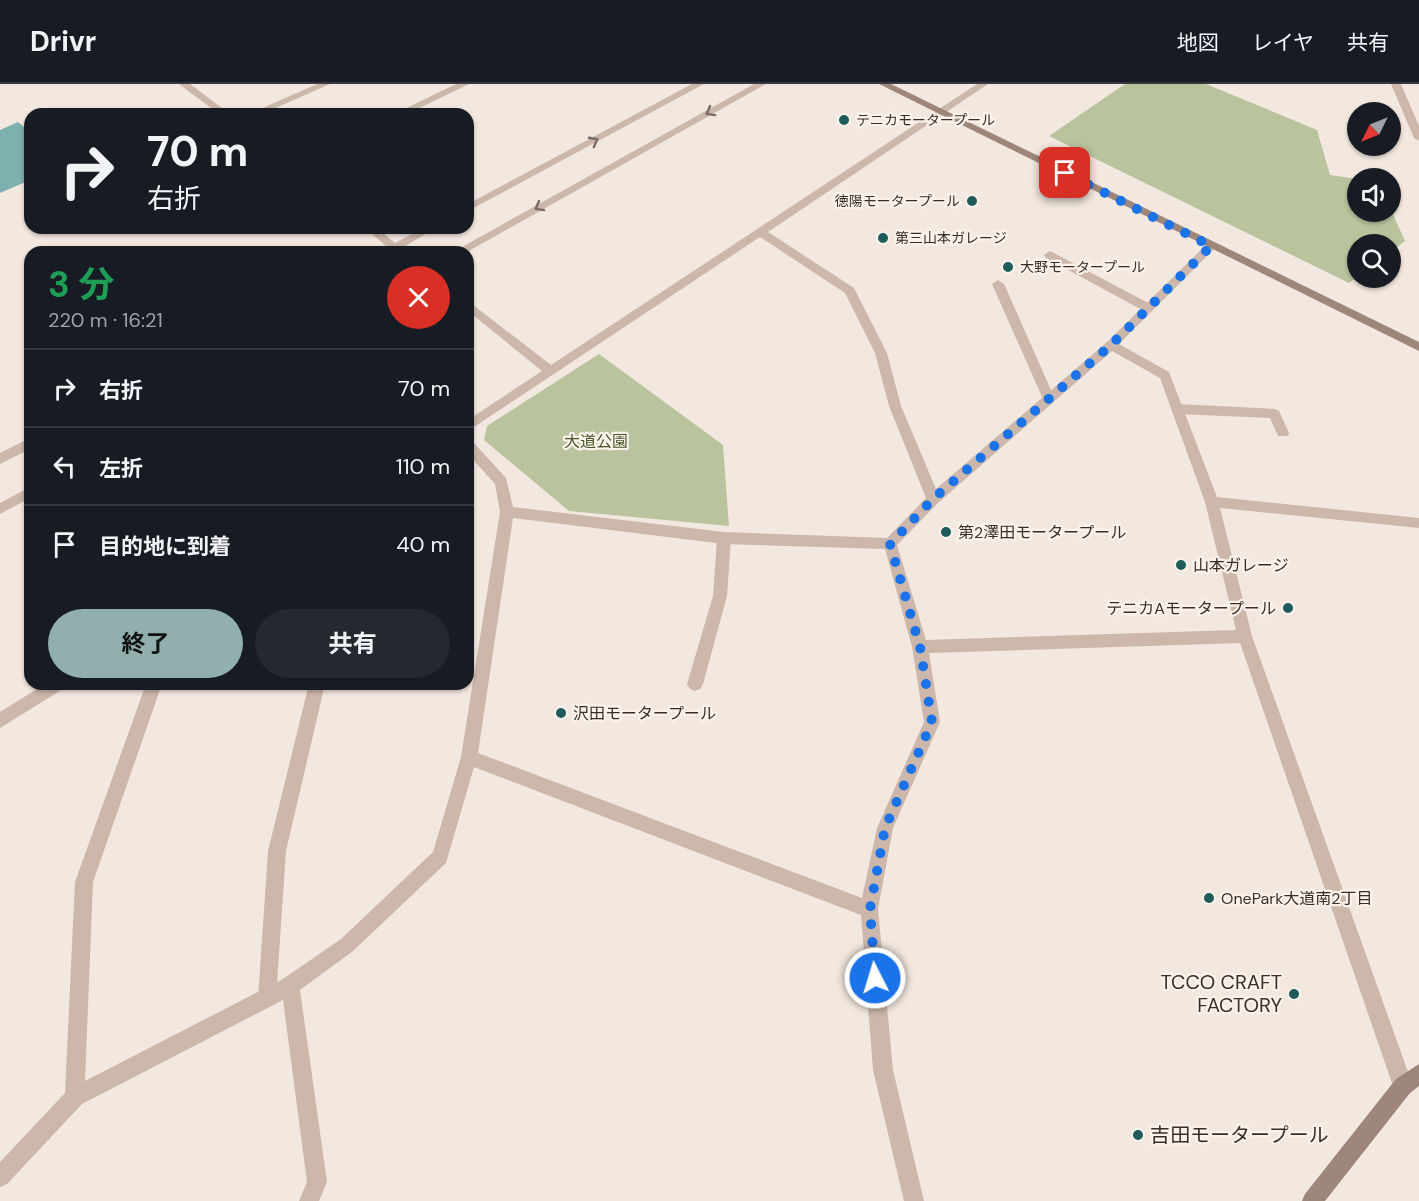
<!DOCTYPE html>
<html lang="ja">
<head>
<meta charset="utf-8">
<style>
  :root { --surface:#171b24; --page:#242831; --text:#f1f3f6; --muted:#9ea1a6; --line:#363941; --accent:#92afb0 }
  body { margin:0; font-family:"DM Sans","Noto Sans JP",sans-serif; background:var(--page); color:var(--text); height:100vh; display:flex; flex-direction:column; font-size:22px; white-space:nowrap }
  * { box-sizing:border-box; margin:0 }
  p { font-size:20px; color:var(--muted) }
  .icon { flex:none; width:33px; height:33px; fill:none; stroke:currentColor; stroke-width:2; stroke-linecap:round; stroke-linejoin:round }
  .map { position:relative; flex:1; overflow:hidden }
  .panel { position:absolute; left:24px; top:162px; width:450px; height:444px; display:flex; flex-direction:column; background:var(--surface); border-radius:18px; box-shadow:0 2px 4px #0004 }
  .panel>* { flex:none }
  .top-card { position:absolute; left:24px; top:24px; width:450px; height:126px; border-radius:18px; box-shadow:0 2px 4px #0004; background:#171b24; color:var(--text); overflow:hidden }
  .needle { width:39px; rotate:227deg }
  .buttons { position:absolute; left:1347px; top:18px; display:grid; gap:12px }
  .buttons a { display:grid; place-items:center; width:54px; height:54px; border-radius:50%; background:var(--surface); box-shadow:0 2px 4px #0004; font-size:30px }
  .pin { position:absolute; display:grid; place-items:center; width:51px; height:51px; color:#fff; margin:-26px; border-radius:12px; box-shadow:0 3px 9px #0006 }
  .me { position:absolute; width:66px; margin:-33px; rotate:355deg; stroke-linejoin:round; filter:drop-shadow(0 0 4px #0008) }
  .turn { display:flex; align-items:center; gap:21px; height:126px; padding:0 24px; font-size:27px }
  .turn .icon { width:78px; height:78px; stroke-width:2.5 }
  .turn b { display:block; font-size:42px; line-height:51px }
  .round { display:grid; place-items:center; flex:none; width:63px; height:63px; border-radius:32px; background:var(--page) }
  .head { display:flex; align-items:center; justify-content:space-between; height:102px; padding:0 24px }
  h1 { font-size:36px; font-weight:700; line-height:45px; color:#1e9e55 }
  .primary-button { display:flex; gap:12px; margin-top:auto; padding:12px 24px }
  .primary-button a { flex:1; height:69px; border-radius:36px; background:var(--accent); color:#111; font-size:24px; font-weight:700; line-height:69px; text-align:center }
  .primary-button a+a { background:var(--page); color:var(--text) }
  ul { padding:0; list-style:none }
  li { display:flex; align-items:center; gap:18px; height:78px; padding:0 24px; border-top:2px solid var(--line) }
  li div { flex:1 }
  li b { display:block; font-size:22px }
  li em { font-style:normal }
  header { display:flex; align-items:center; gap:36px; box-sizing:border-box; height:84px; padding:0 30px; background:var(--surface); border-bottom:2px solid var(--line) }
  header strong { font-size:28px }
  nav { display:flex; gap:33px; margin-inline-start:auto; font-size:21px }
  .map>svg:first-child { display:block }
  .green { fill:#b9c39e }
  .water { fill:#7db0af }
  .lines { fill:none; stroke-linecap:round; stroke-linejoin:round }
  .lane { fill:#ccb7aa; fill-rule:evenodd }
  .street { fill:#ccb7aa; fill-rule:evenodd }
  .secondary { fill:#9f867b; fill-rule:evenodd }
  .oneway { stroke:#7b6b64 }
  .route { stroke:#1a73e8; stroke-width:10; stroke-dasharray:0 18 }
  .poi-dot { fill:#1e5b5b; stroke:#faf2eb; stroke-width:2 }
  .labels { text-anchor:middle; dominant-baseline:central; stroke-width:4.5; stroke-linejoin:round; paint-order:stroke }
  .far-poi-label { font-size:14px; fill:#392d2a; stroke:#faf2eb; text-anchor:start }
  .park-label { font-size:16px; fill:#4b582d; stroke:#faf2eb }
  .poi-label { font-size:16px; fill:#392d2a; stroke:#faf2eb; text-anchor:start }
  .near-poi-label { font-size:20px; fill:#392d2a; stroke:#faf2eb; text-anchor:end }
</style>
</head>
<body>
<header>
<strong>Drivr</strong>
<nav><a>地図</a><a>レイヤ</a><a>共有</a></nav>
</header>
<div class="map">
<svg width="1419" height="1117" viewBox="0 0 1419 1117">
  <rect width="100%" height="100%" fill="#f3e8df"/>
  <!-- green -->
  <path class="green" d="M1125,0H1206L1317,46L1330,91L1357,95L1358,128L1391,126L1405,157L1391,168L1390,160H1358L1357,193L1349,199L1049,52Z
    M599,270L723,361L729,442L569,427L484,356L487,342Z"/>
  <!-- water -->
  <path class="water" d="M18,38L30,48V96L0,109V46Z"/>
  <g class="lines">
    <!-- lane -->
    <path class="lane" d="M1050,167L1152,221L1154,224L1148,228L1144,227L1046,174L1044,171Z
      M998,196L1004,200L1055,315L1053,318H1045L1043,315L992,200Z
      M1177,320L1275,325L1279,327L1289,349L1288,352H1278L1270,334L1177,330L1171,325Z
      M724,448L731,454L727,512L703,600L700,605L695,607L690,605L687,600L713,512L717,454Z
      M309,600H325L286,767L276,914L274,921L267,923L260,921L258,914L268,767Z"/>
    <!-- street -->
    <path class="street" d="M179,0H190L230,30H219Z
      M317,0H330L262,30H249Z
      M456,0H469L407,30H394Z
      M692,0H704L468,127V120Z
      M754,0H766L467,168H453Z
      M977,0H988L768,148L854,204L887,269L901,322L936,405L1107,258L1207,160H1215V164L1119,260L1169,288L1217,413L1419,434V444L1220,424L1252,552L1413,1002L1410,1009L1403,1012L1396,1009L1393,1002L1240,559L929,569L940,638L893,744L878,825L893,986L924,1117H904L873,986L861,831L474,683L446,779L353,867L300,906L327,1098L319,1117H299L307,1098L283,916L82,1020L7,1100L0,1103V1078L65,1009L75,798L146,600H162L93,798L85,997L283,895L341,855L433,768L461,673L500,428L495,400L468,370V356L473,358L506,394L513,423L724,448L887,454L926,414L889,322L875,269L845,209L760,153L468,347V336L542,287L468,227V217L551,281ZM1112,267L1160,294L1205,418L1236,546L926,556L897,461L938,419ZM513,434L724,460L885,465L912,563L924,638L877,744L862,814L478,669Z
      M1391,0H1401L1419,42V57L1414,54Z
      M365,144H377L395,159L423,144H436L402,164L406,168H380L387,163Z
      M30,354V365L0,380V369Z
      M30,403V414L0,430V419Z
      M45,600H66L63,605L0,644V628Z"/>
    <!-- secondary -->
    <path class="secondary" d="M879,0H891L1419,258V267Z
      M1419,980V1002L1410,1009L1325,1117H1302L1305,1110L1396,995Z"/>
  </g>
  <!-- one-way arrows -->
  <defs><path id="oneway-chevron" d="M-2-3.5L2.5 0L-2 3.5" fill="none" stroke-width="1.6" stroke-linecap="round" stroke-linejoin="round" transform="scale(1.5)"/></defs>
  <g class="oneway">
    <use href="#oneway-chevron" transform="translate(710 28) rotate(151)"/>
    <use href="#oneway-chevron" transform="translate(594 57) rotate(-28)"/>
    <use href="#oneway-chevron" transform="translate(539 123) rotate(151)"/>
  </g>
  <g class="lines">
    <!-- route -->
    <path class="route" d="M875,894L870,825L885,744L932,638L920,563L890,460L933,415L1111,261L1211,162L1065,89"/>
  </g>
  <!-- markers -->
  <g class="poi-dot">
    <circle cx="844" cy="36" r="6"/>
    <circle cx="972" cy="117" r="6"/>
    <circle cx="883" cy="154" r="6"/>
    <circle cx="1008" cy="183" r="6"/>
    <circle cx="946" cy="448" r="6"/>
    <circle cx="1181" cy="481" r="6"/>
    <circle cx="1288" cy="524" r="6"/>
    <circle cx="561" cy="629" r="6"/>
    <circle cx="1209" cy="814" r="6"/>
    <circle cx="1294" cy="910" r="6"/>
    <circle cx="1138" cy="1051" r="6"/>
  </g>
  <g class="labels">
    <!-- far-poi labels -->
    <g class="far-poi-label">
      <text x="856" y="36">テニカモータープール</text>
      <text x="960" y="117" text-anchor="end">徳陽モータープール</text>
      <text x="895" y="154">第三山本ガレージ</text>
      <text x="1020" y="183">大野モータープール</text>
    </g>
    <!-- park labels -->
    <g class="park-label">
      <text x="596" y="357">大道公園</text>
    </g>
    <!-- poi labels -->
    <g class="poi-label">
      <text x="958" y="448">第2澤田モータープール</text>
      <text x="1193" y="481">山本ガレージ</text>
      <text x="1276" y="524" text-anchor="end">テニカAモータープール</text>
      <text x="573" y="629">沢田モータープール</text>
      <text x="1221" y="814">OnePark大道南2丁目</text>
    </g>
    <!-- near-poi labels -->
    <g class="near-poi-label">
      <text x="1282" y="898">TCCO CRAFT<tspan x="1282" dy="23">FACTORY</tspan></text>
      <text x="1150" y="1051" text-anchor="start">吉田モータープール</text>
    </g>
  </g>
</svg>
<div class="buttons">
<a><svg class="needle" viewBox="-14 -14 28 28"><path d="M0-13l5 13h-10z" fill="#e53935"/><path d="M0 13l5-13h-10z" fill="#9ea1a6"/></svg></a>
<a><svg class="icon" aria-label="sound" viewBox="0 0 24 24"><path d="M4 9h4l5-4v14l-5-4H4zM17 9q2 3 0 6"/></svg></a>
<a><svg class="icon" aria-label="search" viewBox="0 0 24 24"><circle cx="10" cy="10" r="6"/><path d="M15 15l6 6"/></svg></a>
</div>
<div class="pin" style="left:1065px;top:89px;background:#d93025"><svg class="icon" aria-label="arrive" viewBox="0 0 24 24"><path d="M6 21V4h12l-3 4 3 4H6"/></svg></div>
<svg class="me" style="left:875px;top:894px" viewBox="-20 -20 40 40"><circle r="17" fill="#1a73e8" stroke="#fff" stroke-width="3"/><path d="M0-11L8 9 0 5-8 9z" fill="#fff"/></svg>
<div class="top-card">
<div class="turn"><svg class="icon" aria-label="right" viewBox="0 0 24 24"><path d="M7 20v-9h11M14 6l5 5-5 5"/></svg><div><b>70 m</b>右折</div></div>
</div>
<section class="panel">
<div class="head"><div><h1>3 分</h1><p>220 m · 16:21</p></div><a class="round" style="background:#d93025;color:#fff"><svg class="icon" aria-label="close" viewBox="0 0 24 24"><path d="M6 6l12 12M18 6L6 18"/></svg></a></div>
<ul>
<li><svg class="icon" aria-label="right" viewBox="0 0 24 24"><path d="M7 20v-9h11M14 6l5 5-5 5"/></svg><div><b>右折</b></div><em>70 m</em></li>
<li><svg class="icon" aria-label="left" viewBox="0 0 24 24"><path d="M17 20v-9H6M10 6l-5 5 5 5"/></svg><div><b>左折</b></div><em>110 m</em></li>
<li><svg class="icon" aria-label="arrive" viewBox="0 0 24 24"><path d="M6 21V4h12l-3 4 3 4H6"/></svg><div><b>目的地に到着</b></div><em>40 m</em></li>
</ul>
<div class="primary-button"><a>終了</a><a>共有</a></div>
</section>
</div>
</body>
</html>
